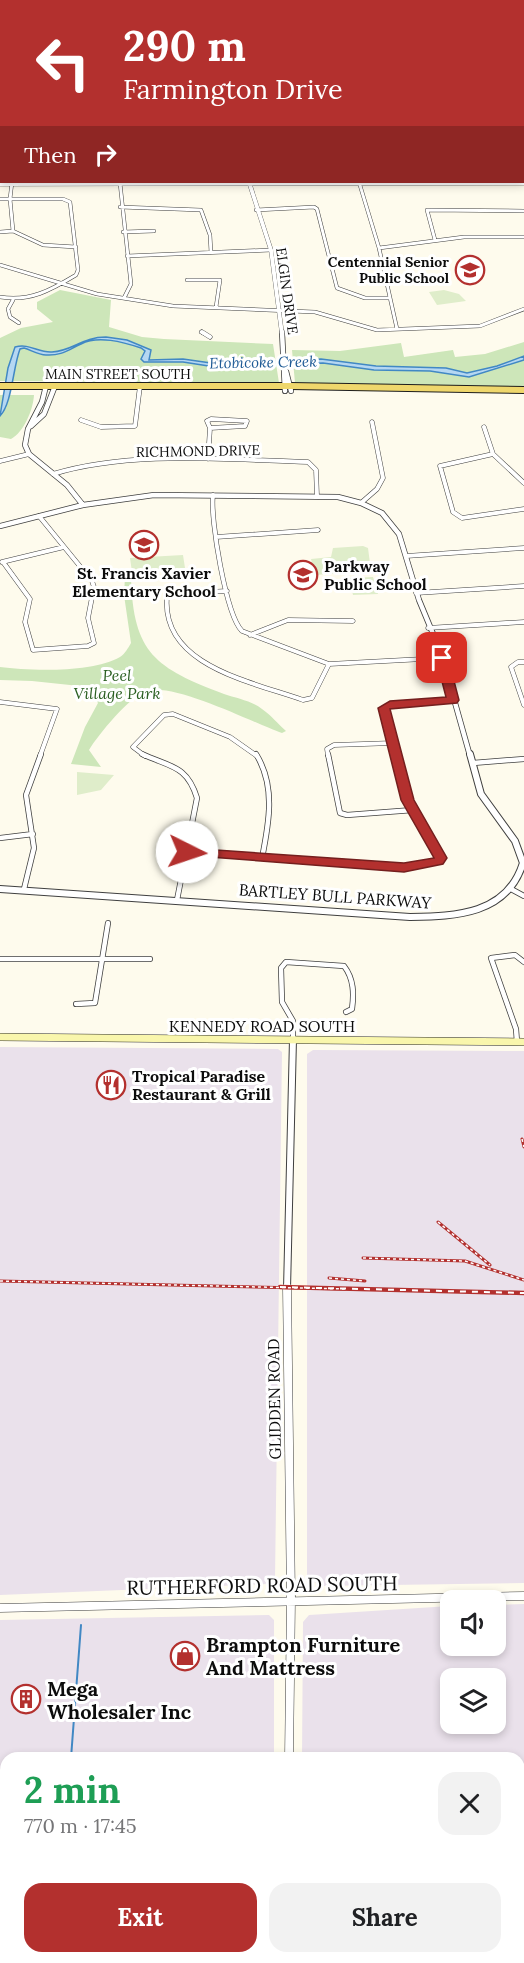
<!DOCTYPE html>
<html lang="en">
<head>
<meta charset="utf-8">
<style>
  :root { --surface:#fff; --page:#f2f2f2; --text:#202124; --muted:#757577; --accent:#b3302e }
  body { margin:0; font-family:Lora,serif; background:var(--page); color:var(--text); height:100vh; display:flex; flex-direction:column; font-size:22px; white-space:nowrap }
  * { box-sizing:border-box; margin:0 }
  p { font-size:20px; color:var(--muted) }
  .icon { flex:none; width:33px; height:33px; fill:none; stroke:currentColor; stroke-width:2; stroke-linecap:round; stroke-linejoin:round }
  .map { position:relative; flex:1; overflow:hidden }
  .side { position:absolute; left:0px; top:1752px; width:525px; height:212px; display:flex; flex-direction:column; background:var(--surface); border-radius:18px 18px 0 0; box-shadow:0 3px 9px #0003 }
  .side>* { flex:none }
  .guide { position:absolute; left:0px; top:0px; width:525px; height:183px; box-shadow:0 3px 9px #0003; background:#b3302e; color:#fff; overflow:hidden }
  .controls { position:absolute; left:440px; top:1590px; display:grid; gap:12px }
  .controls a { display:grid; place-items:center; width:66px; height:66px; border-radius:12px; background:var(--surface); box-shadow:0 3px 9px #0003; font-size:30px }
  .pin { position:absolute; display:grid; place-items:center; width:51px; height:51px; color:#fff; margin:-26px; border-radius:12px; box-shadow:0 3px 9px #0006 }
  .me { position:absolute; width:66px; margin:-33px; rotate:94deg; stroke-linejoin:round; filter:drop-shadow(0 0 4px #0008) }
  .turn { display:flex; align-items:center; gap:21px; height:126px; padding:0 24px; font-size:27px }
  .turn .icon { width:78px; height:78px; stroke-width:2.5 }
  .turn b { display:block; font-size:42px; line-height:51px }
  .then { display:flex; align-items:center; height:57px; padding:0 24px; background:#0003; gap:12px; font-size:22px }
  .round { display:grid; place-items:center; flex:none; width:63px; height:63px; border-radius:18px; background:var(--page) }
  .headline { display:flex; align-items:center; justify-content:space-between; height:102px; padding:0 24px }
  h1 { font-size:36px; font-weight:800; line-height:45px; color:#1e9e55 }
  .action { display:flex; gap:12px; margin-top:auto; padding:12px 24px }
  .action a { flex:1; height:69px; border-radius:18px; background:var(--accent); color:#fff; font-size:24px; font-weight:800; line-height:69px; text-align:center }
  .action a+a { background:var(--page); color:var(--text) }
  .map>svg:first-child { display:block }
  .industrial { fill:#eae1eb; fill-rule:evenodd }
  .green { fill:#cde6b9 }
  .pitch { fill:#dfedca }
  .water { fill:#b5d7f2; stroke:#4188c4; stroke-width:1.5 }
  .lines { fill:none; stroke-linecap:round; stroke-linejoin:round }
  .stream { stroke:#4188c4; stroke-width:2 }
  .minor-far3-casing { stroke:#3f3f3f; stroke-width:4 }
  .minor-far2-casing { stroke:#3f3f3f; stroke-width:5 }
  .minor-far1-casing { stroke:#3f3f3f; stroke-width:6 }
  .minor-casing { stroke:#3f3f3f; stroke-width:8 }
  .tertiary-far3-casing { stroke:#3f3f3f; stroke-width:4.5 }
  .tertiary-far2-casing { stroke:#3f3f3f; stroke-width:6 }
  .tertiary-far1-casing { stroke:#3f3f3f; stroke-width:8 }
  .tertiary-casing { stroke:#3f3f3f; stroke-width:9 }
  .secondary-casing { stroke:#2e2e2e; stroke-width:8 }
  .primary-casing { stroke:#1d1d1d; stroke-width:8 }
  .minor-far3 { stroke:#fff; stroke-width:3 }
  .minor-far2 { stroke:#fff; stroke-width:4 }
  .minor-far1 { stroke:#fff; stroke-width:4.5 }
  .minor { stroke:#fff; stroke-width:6 }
  .tertiary-far3 { stroke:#fff; stroke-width:4 }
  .tertiary-far2 { stroke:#fff; stroke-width:4.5 }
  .tertiary-far1 { stroke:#fff; stroke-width:6 }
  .tertiary { stroke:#fff; stroke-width:8 }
  .secondary { stroke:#f9f6ac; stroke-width:7 }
  .primary { stroke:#efd76c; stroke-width:6 }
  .rail-far1-casing { stroke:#b3302e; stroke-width:3 }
  .rail-casing { stroke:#b3302e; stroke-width:4.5 }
  .rail-far1 { stroke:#fff; stroke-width:1.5; stroke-dasharray:3; stroke-linecap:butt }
  .rail { stroke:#fff; stroke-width:2; stroke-dasharray:6; stroke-linecap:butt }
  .route { fill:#b3302e; stroke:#741f1e; stroke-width:1.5 }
  .labels { text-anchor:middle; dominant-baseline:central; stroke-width:6; stroke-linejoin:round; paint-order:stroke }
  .far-poi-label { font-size:14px; font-weight:bold; fill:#0c0c0c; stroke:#fff; text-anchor:end }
  .far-street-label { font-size:14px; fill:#0c0c0c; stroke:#fff }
  .far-water-label { font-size:15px; font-style:italic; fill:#1e5a95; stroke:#fff }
  .poi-label { font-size:16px; font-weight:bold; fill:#0c0c0c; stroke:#fff; text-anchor:start }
  .park-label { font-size:16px; font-style:italic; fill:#2a5f21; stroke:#fff }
  .street-label { font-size:16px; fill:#0c0c0c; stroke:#fff }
  .near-street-label { font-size:20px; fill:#0c0c0c; stroke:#fff }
  .near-poi-label { font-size:20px; font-weight:bold; fill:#0c0c0c; stroke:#fff; text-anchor:start }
</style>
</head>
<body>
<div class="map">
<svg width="524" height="1963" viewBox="0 0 524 1963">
  <rect width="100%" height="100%" fill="#fefbed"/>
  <!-- industrial -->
  <path class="industrial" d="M0,1047L278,1049L282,1052L275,1579L268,1584L0,1595Z
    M313,1050L524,1051V1583L321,1586L307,1578V1054Z
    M524,1604V1963H301L302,1958H519V1758H302L303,1622L309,1615L450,1606V1646H495V1605ZM495,1678V1724H450V1678Z
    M269,1615L274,1620V1758H6V1821H0V1620Z
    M0,1844H6V1958H269V1963H0Z"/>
  <!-- green -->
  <path class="green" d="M60,290L111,300L109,327L142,337L164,339L273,344L279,383L0,381V338L21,328L53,322L37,309V302Z
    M524,342V388L295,383L292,350L340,351L401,343L404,357L453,350L455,357L485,354Z
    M0,395H34C33,410 24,432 11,439L0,437Z
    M125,577H131C133,654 156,668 224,694C236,698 252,701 262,709C271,715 278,724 286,731L282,733C251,722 174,682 146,691C130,696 98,735 89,750L101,767L71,764L85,727L98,703L89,687L32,681L0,680V667C30,671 93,673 120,657C125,654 128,648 131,643L124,595Z"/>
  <!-- pitch -->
  <path class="pitch" d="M444,290L459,294L466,301L437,305L429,292Z
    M363,546L368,548L371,571L315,575L311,559L331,557L333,548Z
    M183,555L185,568L132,572L130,558Z
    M373,577L378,594L353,595L349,578Z
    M77,772L114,775L101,790L77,795Z"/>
  <!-- water -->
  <path class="water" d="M106,337L127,340L151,350L149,360L183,359L218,364L321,359L376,366L446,368L467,373L497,366L524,356V360L469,377L430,371L374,370L323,363L215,367L183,362H144L141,359L145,351L141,348C123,342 98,335 81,344C68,350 61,356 46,355C38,355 31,350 24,348L20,349C13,367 12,404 0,416L8,368L15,347C30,343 38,353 52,352C73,351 82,337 106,337Z"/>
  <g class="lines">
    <!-- stream -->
    <path class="stream" d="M71,1758L81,1625
      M56,1963L57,1958"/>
    <!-- minor-far3 casing -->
    <g class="minor-far3-casing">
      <path id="minor-far3" d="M57,0L63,2
        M33,2L35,0
        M87,2L90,0
        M140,2L143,0
        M0,113V120
        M0,157L2,159
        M12,182L10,199L13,231L43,245L76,247
        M359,182L379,248L397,329
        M120,183L131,284L124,298
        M0,199H63L70,202L78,270L76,275C51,290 30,302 0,297
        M120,207L201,210L210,235L211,253
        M256,210L314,207L317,209L337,288L365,298H390
        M0,232L13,231
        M123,232L154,231
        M435,240L427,210L524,211
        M379,248L464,237H524
        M127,256L271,250
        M0,265L97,294L173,306L315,312L377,330L480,326L524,309
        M187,280H220L216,307
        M13,300L8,309L10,317L19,323
        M201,332L205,334"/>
    </g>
    <!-- minor-far2 casing -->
    <g class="minor-far2-casing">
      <path id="minor-far2" d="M202,332L210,337
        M211,419L247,421L245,426L210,428L207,421Z
        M81,420L101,427L135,426L140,386
        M484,427L493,454L524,483
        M493,454L440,466L453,512L462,518L524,509
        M208,459L210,428
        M0,461L29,454
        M53,474C132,450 226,460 308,462L316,470L317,496
        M213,495C210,519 226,615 242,631L329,664L442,658
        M361,503L377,489L383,478L372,422
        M216,537L318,530
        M406,556L524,548
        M2,562L64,547
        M3,562L30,599L25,622L33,650L88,646L94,643L88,618L94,587L92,581L39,516
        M227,591L171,594L167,597C161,666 253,682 303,700L312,698L329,664
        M416,593L524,586
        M428,628L524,622
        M250,635L288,620L353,621
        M524,662H518L511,667L524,705
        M0,702L57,709L40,756
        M145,756L133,747L164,715L173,714L230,737L257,756
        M328,756L327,749L334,745L393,743
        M396,756L384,708L390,705L453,700"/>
    </g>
    <!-- minor-far1 casing -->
    <g class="minor-far1-casing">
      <path id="minor-far1" d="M142,754C170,767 187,765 197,798L177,900
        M256,754C276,786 269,823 262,858
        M328,754L340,813L347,815L413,810
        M473,763L524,759
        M0,838L33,834
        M187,852L403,867L438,861L440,858L407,800L396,754
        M24,889L34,848L26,795L41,754
        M511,889L524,896
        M0,959H150
        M76,1004L95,1003L108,923
        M293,1039V1021L282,1002L281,968L286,962L344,966C354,979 354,994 352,1009L346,1012
        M517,1042L516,1029L491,958L515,955L524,962"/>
    </g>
    <!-- minor casing -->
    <g class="minor-casing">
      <path id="minor" d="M0,1836H6"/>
    </g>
    <!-- tertiary-far3 casing -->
    <g class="tertiary-far3-casing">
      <path id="tertiary-far3" d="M249,182L271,250L282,334
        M0,184L524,183"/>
    </g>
    <!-- tertiary-far2 casing -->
    <g class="tertiary-far2-casing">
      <path id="tertiary-far2" d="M282,332L285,391
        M286,371L291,391
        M46,386L42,402L28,429L25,445L29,454L67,485L83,505
        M31,426L44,414L55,386
        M0,526L83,505L154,495L338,497L361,503L382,513L399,534L419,600L441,653L470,756"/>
    </g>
    <!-- tertiary-far1 casing -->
    <g class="tertiary-far1-casing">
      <path id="tertiary-far1" d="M0,889L410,917C456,916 507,915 523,863L515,841L481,794L470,754
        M287,1289L293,1039"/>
    </g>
    <!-- tertiary casing -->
    <g class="tertiary-casing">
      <path id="tertiary" d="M287,1287L291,1599L289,1758
        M0,1608L524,1596
        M288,1958V1963"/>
    </g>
    <!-- secondary casing -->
    <g class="secondary-casing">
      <path id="secondary" d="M0,1037L524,1042"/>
    </g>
    <!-- primary casing -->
    <g class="primary-casing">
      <path id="primary" d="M0,386H291L524,390"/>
    </g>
    <!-- minor-far3 -->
    <use href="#minor-far3" class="minor-far3"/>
    <!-- minor-far2 -->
    <use href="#minor-far2" class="minor-far2"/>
    <!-- minor-far1 -->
    <use href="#minor-far1" class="minor-far1"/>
    <!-- minor -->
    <use href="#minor" class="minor"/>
    <!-- tertiary-far3 -->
    <use href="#tertiary-far3" class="tertiary-far3"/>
    <!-- tertiary-far2 -->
    <use href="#tertiary-far2" class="tertiary-far2"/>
    <!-- tertiary-far1 -->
    <use href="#tertiary-far1" class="tertiary-far1"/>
    <!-- tertiary -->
    <use href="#tertiary" class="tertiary"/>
    <!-- secondary -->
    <use href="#secondary" class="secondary"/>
    <!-- primary -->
    <use href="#primary" class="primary"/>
    <!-- rail-far1 casing -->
    <g class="rail-far1-casing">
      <path id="rail-far1" d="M522,1139L524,1147
        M438,1222L490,1265
        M363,1258L465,1261L524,1280
        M329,1278L365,1281
        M0,1281L345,1289"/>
    </g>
    <!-- rail casing -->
    <g class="rail-casing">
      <path id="rail" d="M280,1287L524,1293"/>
    </g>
    <!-- rail-far1 -->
    <use href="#rail-far1" class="rail-far1"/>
    <!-- rail -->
    <use href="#rail" class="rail"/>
  </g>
  <!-- route -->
  <path class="route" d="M442,655L448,658L459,700L457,703L390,709L414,800L447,858L443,864L404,872L183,855V849L187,848L404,863L434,858L401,800L378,708L390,701L446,697L436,658Z"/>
  <!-- icons -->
  <defs>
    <g id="school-ring" transform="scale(1.5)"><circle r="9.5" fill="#fff" stroke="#b3302e" stroke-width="1.5"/><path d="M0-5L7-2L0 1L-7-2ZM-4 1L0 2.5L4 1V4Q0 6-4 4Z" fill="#b3302e"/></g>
    <g id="restaurant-ring" transform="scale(1.5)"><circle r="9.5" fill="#fff" stroke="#b3302e" stroke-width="1.5"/><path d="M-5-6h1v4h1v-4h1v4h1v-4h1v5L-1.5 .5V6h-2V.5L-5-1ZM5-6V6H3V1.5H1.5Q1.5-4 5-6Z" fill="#b3302e"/></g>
    <g id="shop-ring" transform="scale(1.5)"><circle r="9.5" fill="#fff" stroke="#b3302e" stroke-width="1.5"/><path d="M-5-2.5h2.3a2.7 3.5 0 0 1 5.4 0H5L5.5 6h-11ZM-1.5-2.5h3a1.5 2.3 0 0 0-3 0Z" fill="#b3302e"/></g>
    <g id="building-ring" transform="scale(1.5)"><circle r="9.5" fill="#fff" stroke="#b3302e" stroke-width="1.5"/><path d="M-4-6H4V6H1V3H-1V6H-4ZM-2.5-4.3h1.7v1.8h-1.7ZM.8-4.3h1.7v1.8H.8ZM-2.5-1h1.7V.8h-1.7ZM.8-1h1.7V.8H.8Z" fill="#b3302e"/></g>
  </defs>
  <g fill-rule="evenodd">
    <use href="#school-ring" x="470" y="270"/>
    <use href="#school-ring" x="144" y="545"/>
    <use href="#school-ring" x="303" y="575"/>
    <use href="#restaurant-ring" x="111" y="1085"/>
    <use href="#shop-ring" x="185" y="1656"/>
    <use href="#building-ring" x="26" y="1699"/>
  </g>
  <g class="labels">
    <!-- far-poi labels -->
    <g class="far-poi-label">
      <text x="449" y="262">Centennial Senior<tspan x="449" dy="16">Public School</tspan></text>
    </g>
    <!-- far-street labels -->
    <g class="far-street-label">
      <text transform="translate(287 291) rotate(82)">ELGIN DRIVE</text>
      <text x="118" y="374">MAIN STREET SOUTH</text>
      <text transform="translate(198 451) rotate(-1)">RICHMOND DRIVE</text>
    </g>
    <!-- far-water labels -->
    <g class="far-water-label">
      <text transform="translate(263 362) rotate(-1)">Etobicoke Creek</text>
    </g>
    <!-- poi labels -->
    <g class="poi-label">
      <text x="324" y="566">Parkway<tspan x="324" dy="18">Public School</tspan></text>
      <text x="144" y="573" text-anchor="middle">St. Francis Xavier<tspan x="144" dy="18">Elementary School</tspan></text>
      <text x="132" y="1076">Tropical Paradise<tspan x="132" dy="18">Restaurant &amp; Grill</tspan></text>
    </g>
    <!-- park labels -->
    <g class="park-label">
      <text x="117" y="675">Peel<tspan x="117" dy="18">Village Park</tspan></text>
    </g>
    <!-- street labels -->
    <g class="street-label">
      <text transform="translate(335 896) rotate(4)">BARTLEY BULL PARKWAY</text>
      <text x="262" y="1026">KENNEDY ROAD SOUTH</text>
      <text transform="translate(274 1399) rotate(-91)">GLIDDEN ROAD</text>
    </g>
    <!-- near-street labels -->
    <g class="near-street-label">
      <text transform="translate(262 1585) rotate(-1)">RUTHERFORD ROAD SOUTH</text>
    </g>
    <!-- near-poi labels -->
    <g class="near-poi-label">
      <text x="206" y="1644">Brampton Furniture<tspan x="206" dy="23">And Mattress</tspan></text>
      <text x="47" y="1688">Mega<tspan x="47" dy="23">Wholesaler Inc</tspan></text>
    </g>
  </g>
</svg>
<div class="controls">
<a><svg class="icon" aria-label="sound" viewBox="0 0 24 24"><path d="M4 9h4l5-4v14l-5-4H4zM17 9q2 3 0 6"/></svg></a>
<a><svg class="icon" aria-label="layers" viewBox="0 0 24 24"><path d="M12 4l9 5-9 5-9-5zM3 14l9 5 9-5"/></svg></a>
</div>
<div class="pin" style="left:442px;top:658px;background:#d93025"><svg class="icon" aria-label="arrive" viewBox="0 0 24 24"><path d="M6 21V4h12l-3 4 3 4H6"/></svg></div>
<svg class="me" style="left:187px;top:852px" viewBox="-20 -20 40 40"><circle r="19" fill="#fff"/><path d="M0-13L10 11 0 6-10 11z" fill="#b3302e"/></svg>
<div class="guide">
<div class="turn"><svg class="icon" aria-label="left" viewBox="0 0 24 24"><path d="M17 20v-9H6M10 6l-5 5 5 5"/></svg><div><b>290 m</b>Farmington Drive</div></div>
<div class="then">Then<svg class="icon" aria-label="right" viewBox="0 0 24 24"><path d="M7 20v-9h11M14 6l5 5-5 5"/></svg></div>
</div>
<section class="side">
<div class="headline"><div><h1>2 min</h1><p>770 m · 17:45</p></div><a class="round"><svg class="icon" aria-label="close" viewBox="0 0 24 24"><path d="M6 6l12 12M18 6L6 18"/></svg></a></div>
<div class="action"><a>Exit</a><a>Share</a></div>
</section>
</div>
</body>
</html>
